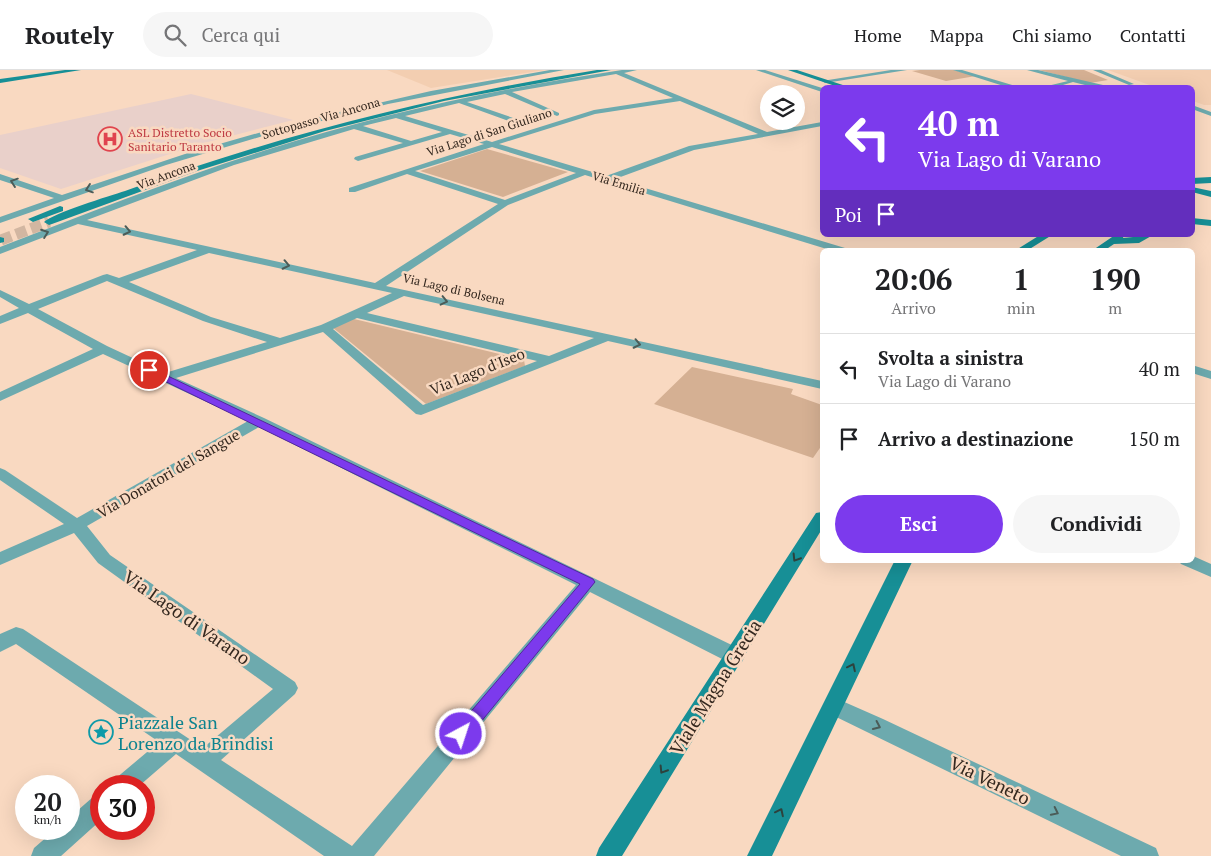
<!DOCTYPE html>
<html lang="it">
<head>
<meta charset="utf-8">
<style>
  :root { --surface:#fff; --page:#f6f6f6; --text:#202124; --muted:#757577; --line:#e0e0e0; --accent:#7c3aed }
  body { margin:0; font-family:"PT Serif",serif; background:var(--page); color:var(--text); height:100vh; display:flex; flex-direction:column; font-size:19px; white-space:nowrap }
  * { box-sizing:border-box; margin:0 }
  p { font-size:16px; color:var(--muted) }
  .icon { flex:none; width:28px; height:28px; fill:none; stroke:currentColor; stroke-width:2; stroke-linecap:round; stroke-linejoin:round }
  .map { position:relative; flex:1; overflow:hidden }
  .sheet { position:absolute; left:820px; top:178px; width:375px; height:315px; display:flex; flex-direction:column; background:var(--surface); border-radius:8px; box-shadow:0 5px 20px #0002 }
  .sheet>* { flex:none }
  .hud { position:absolute; left:820px; top:15px; width:375px; height:152px; border-radius:8px; box-shadow:0 5px 20px #0002; background:#7c3aed; color:#fff; overflow:hidden }
  .tools { position:absolute; left:760px; top:15px; display:grid; gap:10px }
  .tools a { display:grid; place-items:center; width:45px; height:45px; border-radius:50%; background:var(--surface); box-shadow:0 5px 20px #0002; font-size:25px }
  .speed { position:absolute; left:15px; top:705px; display:flex; gap:10px; font-size:25px; font-weight:700; text-align:center }
  .speed>* { display:grid; place-content:center; width:65px; height:65px; border-radius:50%; background:var(--surface); box-shadow:0 5px 20px #0002; line-height:1 }
  .speed small { font-size:12px; font-weight:400 }
  .speed .limit { border:8px solid #d22; background:#fff; color:#111 }
  .pin { position:absolute; display:grid; place-items:center; width:42px; height:42px; color:#fff; margin:-21px; border:2px solid #fff; border-radius:50%; box-shadow:0 1px 5px #0007 }
  .me { position:absolute; width:55px; margin:-28px; rotate:40deg; stroke-linejoin:round; filter:drop-shadow(0 0 4px #0008) }
  .turn { display:flex; align-items:center; gap:18px; height:105px; padding:0 15px; font-size:22px }
  .turn .icon { width:65px; height:65px; stroke-width:2.5 }
  .turn b { display:block; font-size:35px; line-height:42px }
  .then { display:flex; align-items:center; height:48px; padding:0 15px; background:#0003; gap:10px; font-size:19px }
  .eta { display:flex; justify-content:space-evenly; align-items:center; height:85px; text-align:center }
  .eta b { font-size:30px; font-weight:800; line-height:35px }
  .cta { display:flex; gap:10px; margin-top:auto; padding:10px 15px }
  .cta a { flex:1; height:58px; border-radius:30px; background:var(--accent); color:#fff; font-size:20px; font-weight:800; line-height:58px; text-align:center }
  .cta a+a { background:var(--page); color:var(--text) }
  ul { padding:0; list-style:none }
  li { display:flex; align-items:center; gap:15px; height:70px; padding:0 15px; border-top:1px solid var(--line) }
  li div { flex:1 }
  li b { display:block; font-size:19px }
  li em { font-style:normal }
  header { display:flex; align-items:center; gap:30px; box-sizing:border-box; height:70px; padding:0 25px; background:var(--surface); border-bottom:1px solid var(--line) }
  header strong { font-size:24px }
  nav { display:flex; gap:28px; margin-inline-start:auto; font-size:18px }
  .search { width:350px; height:45px; background:var(--page); display:flex; align-items:center; gap:12px; box-sizing:border-box; padding:0 18px; border-radius:28px; color:var(--muted); font-size:19px }
  .map>svg:first-child { display:block }
  .built { fill:#f3ceb1 }
  .medical { fill:#e9d0ca }
  .green { fill:#d5b093 }
  .lines { fill:none; stroke-linecap:round; stroke-linejoin:round }
  .secondary-tunnel-far1 { stroke:#d2b6a1; stroke-width:8; stroke-dasharray:8 4.5; stroke-linecap:butt }
  .secondary-tunnel { stroke:#d2b6a1; stroke-width:11; stroke-dasharray:11 5; stroke-linecap:butt }
  .street { fill:#6daaae; fill-rule:evenodd }
  .secondary { fill:#178f96; fill-rule:evenodd }
  .oneway { stroke:#4b5c58 }
  .oneway2 { stroke:#2d423d }
  .route { fill:#7c3aed; stroke:#51269a }
  .labels { text-anchor:middle; dominant-baseline:central; stroke-width:5; stroke-linejoin:round; paint-order:stroke }
  .far-street-label { font-size:12px; fill:#34281f; stroke:#f9d9c1 }
  .far-health-label { font-size:12px; fill:#be3a42; stroke:#f9d9c1; text-anchor:start }
  .street-label { font-size:15px; fill:#34281f; stroke:#f9d9c1 }
  .near-street-label { font-size:18px; fill:#34281f; stroke:#f9d9c1 }
  .near-culture-label { font-size:18px; fill:#0d838f; stroke:#f9d9c1; text-anchor:start }
</style>
</head>
<body>
<header>
<strong>Routely</strong>
<div class="search"><svg class="icon" aria-label="search" viewBox="0 0 24 24"><circle cx="10" cy="10" r="6"/><path d="M15 15l6 6"/></svg>Cerca qui</div>
<nav><a>Home</a><a>Mappa</a><a>Chi siamo</a><a>Contatti</a></nav>
</header>
<div class="map">
<svg width="1211" height="786" viewBox="0 0 1211 786">
  <rect width="100%" height="100%" fill="#f9d9c1"/>
  <!-- built -->
  <path class="built" d="M387,0H545L431,18Z
    M1108,0H1211V35H1204L1193,31L1192,18L1155,17Z"/>
  <!-- medical -->
  <path class="medical" d="M191,24L293,50L204,73L61,119L0,98V65Z"/>
  <!-- green -->
  <path class="green" d="M920,0H954L976,6L946,11L912,1Z
    M1039,0H1084L1108,10L1090,13Z
    M487,79L568,102L503,127L420,101Z
    M350,248L524,290L525,296L426,334L332,257Z
    M692,297L793,319L791,324L822,335V375L813,388L654,334Z"/>
  <g class="lines">
    <!-- secondary-tunnel-far1 -->
    <path class="secondary-tunnel-far1" d="M47,153L49,152"/>
    <!-- secondary-tunnel -->
    <path class="secondary-tunnel" d="M1,170L49,152"/>
    <!-- street -->
    <path class="street" d="M550,0H564L388,34L263,66L166,95L0,153V147L54,128L0,110V104L62,125L188,83L300,51L431,21Z
      M622,0H637L624,3L767,62L822,52V56L694,80L615,109L845,178L846,180H830L585,105L508,135L386,216L822,311V319L608,271L421,345L416,344L323,262L176,308L264,348L742,580L745,586L742,592L735,594L728,592L590,522L374,786H324L176,684L139,716H112L115,709L159,672L16,574L0,582V564L16,557L23,559L203,678L273,619L98,493L74,463L0,495V482L64,454L0,410V398L5,400L77,448L248,351L103,284L0,331V322L93,279L28,243L0,254V246L19,238L0,227V220L29,234L103,205L107,204L119,208L197,180L78,154L0,184V177C88,143 176,108 266,80C382,43 502,18 622,0ZM616,4L673,28L594,40L492,72L405,46L459,33L522,56L526,54L525,52L467,32L505,24L557,46L559,45V43L512,22ZM680,31L758,64L689,76L606,106L499,74L595,44ZM396,48L442,62L411,71L363,56ZM354,59L403,73L355,87L354,89L358,91L450,64L484,74L349,118V122H355L407,104L498,134L375,213L87,150L234,95ZM492,77L576,103L505,130L415,101ZM209,183L392,223L321,255L280,268L211,247L129,212ZM107,211L203,251L267,272L165,303L107,276L38,239ZM404,226L594,268L549,286L367,243ZM357,248L537,291L423,335L333,259ZM259,357L576,515L352,776L221,690L295,624L298,618L295,612L110,485L87,456Z
      M756,0H765L822,18V22Z
      M891,0H907L825,13L822,11Z
      M953,0H962L1022,18H1010Z
      M1027,0H1038L1103,15L1139,18H1097L1073,12L1053,18H1039L1068,11Z
      M1093,0H1101L1134,14L1129,15Z
      M1192,35L1211,42V46L1192,39Z
      M1192,295L1211,301V309L1192,303Z
      M1193,486L1211,494V507L1181,494L1178,490H1192Z
      M833,627L883,649L1156,778L1159,786H1121L826,642L823,636L826,630Z
      M101,724V750L61,786H31L34,778L56,759H69V748L93,727Z"/>
    <!-- secondary -->
    <path class="secondary" d="M65,0H81L0,13V9Z
      M597,0H611L444,31L325,61L197,101L52,154L49,155L44,152C54,143 109,126 125,121C279,65 435,26 597,0Z
      M788,0H797L852,18H841Z
      M1211,107V113L1192,114V108Z
      M1192,117L1211,121V127L1192,122Z
      M60,136L63,137V141L33,152L28,149Z
      M1192,148L1211,150V156L1192,154Z
      M1040,165H1052L1028,180H1016Z
      M1115,165H1124L1123,168L1153,165L1139,173L1114,174L1105,180H1093Z
      M0,167L4,168V172L0,173Z
      M822,442V459L622,786H596L599,778L816,443Z
      M895,490H913L772,786H747Z"/>
  </g>
  <!-- one-way arrows -->
  <defs><path id="oneway-chevron" d="M-2-3.5L2.5 0L-2 3.5" fill="none" stroke-width="1.6" stroke-linecap="round" stroke-linejoin="round" transform="scale(1.25)"/></defs>
  <g class="oneway">
    <use href="#oneway-chevron" transform="translate(14 112) rotate(-161)"/>
    <use href="#oneway-chevron" transform="translate(89 119) rotate(161)"/>
    <use href="#oneway-chevron" transform="translate(127 161) rotate(12)"/>
    <use href="#oneway-chevron" transform="translate(45 163) rotate(-20)"/>
    <use href="#oneway-chevron" transform="translate(286 195) rotate(12)"/>
    <use href="#oneway-chevron" transform="translate(444 231) rotate(13)"/>
    <use href="#oneway-chevron" transform="translate(637 274) rotate(12)"/>
    <use href="#oneway-chevron" transform="translate(877 656) rotate(25)"/>
    <use href="#oneway-chevron" transform="translate(1055 742) rotate(26)"/>
  </g>
  <g class="oneway2">
    <use href="#oneway-chevron" transform="translate(796 488) rotate(122)"/>
    <use href="#oneway-chevron" transform="translate(852 597) rotate(-64)"/>
    <use href="#oneway-chevron" transform="translate(663 700) rotate(122)"/>
    <use href="#oneway-chevron" transform="translate(780 742) rotate(-64)"/>
  </g>
  <!-- route -->
  <path class="route" d="M149,297L593,509L595,512L467,669L461,672L455,669L453,664L455,660L580,514L146,302L145,300Z"/>
  <!-- icons -->
  <defs>
    <g id="hospital-ring" transform="scale(1.25)"><circle r="9.5" fill="#f9d9c1" stroke="#e0444e" stroke-width="1.5"/><path d="M-5-5h3v3.5h4V-5h3V5h-3V1.5h-4V5h-3Z" fill="#e0444e"/></g>
    <g id="sight-ring" transform="scale(1.25)"><circle r="9.5" fill="#f9d9c1" stroke="#0f9aa8" stroke-width="1.5"/><path d="M0-6L1.8-2.2L6-1.7L2.9 1.2L3.7 5.4L0 3.3L-3.7 5.4L-2.9 1.2L-6-1.7L-1.8-2.2Z" fill="#0f9aa8"/></g>
  </defs>
  <g fill-rule="evenodd">
    <use href="#hospital-ring" x="110" y="69"/>
    <use href="#sight-ring" x="101" y="662"/>
  </g>
  <g class="labels">
    <!-- far-street labels -->
    <g class="far-street-label">
      <text transform="translate(321 48) rotate(-16)">Sottopasso Via Ancona</text>
      <text transform="translate(489 62) rotate(-18)">Via Lago di San Giuliano</text>
      <text transform="translate(166 105) rotate(-20)">Via Ancona</text>
      <text transform="translate(619 113) rotate(17)">Via Emilia</text>
      <text transform="translate(454 219) rotate(13)">Via Lago di Bolsena</text>
    </g>
    <!-- far-health labels -->
    <g class="far-health-label">
      <text x="128" y="62">ASL Distretto Socio<tspan x="128" dy="14">Sanitario Taranto</tspan></text>
    </g>
    <!-- street labels -->
    <g class="street-label">
      <text transform="translate(477 301) rotate(-22)">Via Lago d'Iseo</text>
      <text transform="translate(168 403) rotate(-30)">Via Donatori del Sangue</text>
    </g>
    <!-- near-street labels -->
    <g class="near-street-label">
      <text transform="translate(187 547) rotate(35)">Via Lago di Varano</text>
      <text transform="translate(715 617) rotate(-58)">Viale Magna Grecia</text>
      <text transform="translate(990 710) rotate(26)">Via Veneto</text>
    </g>
    <!-- near-culture labels -->
    <g class="near-culture-label">
      <text x="118" y="652">Piazzale San<tspan x="118" dy="21">Lorenzo da Brindisi</tspan></text>
    </g>
  </g>
</svg>
<div class="tools">
<a><svg class="icon" aria-label="layers" viewBox="0 0 24 24"><path d="M12 4l9 5-9 5-9-5zM3 14l9 5 9-5"/></svg></a>
</div>
<div class="speed"><div>20<small>km/h</small></div><div class="limit">30</div></div>
<div class="pin" style="left:149px;top:300px;background:#d93025"><svg class="icon" aria-label="arrive" viewBox="0 0 24 24"><path d="M6 21V4h12l-3 4 3 4H6"/></svg></div>
<svg class="me" style="left:461px;top:664px" viewBox="-20 -20 40 40"><circle r="17" fill="#7c3aed" stroke="#fff" stroke-width="3"/><path d="M0-11L8 9 0 5-8 9z" fill="#fff"/></svg>
<div class="hud">
<div class="turn"><svg class="icon" aria-label="left" viewBox="0 0 24 24"><path d="M17 20v-9H6M10 6l-5 5 5 5"/></svg><div><b>40 m</b>Via Lago di Varano</div></div>
<div class="then">Poi<svg class="icon" aria-label="arrive" viewBox="0 0 24 24"><path d="M6 21V4h12l-3 4 3 4H6"/></svg></div>
</div>
<section class="sheet">
<div class="eta">
<div><b>20:06</b><p>Arrivo</p></div>
<div><b>1</b><p>min</p></div>
<div><b>190</b><p>m</p></div>
</div>
<ul>
<li><svg class="icon" aria-label="left" viewBox="0 0 24 24"><path d="M17 20v-9H6M10 6l-5 5 5 5"/></svg><div><b>Svolta a sinistra</b><p>Via Lago di Varano</p></div><em>40 m</em></li>
<li><svg class="icon" aria-label="arrive" viewBox="0 0 24 24"><path d="M6 21V4h12l-3 4 3 4H6"/></svg><div><b>Arrivo a destinazione</b></div><em>150 m</em></li>
</ul>
<div class="cta"><a>Esci</a><a>Condividi</a></div>
</section>
</div>
</body>
</html>
